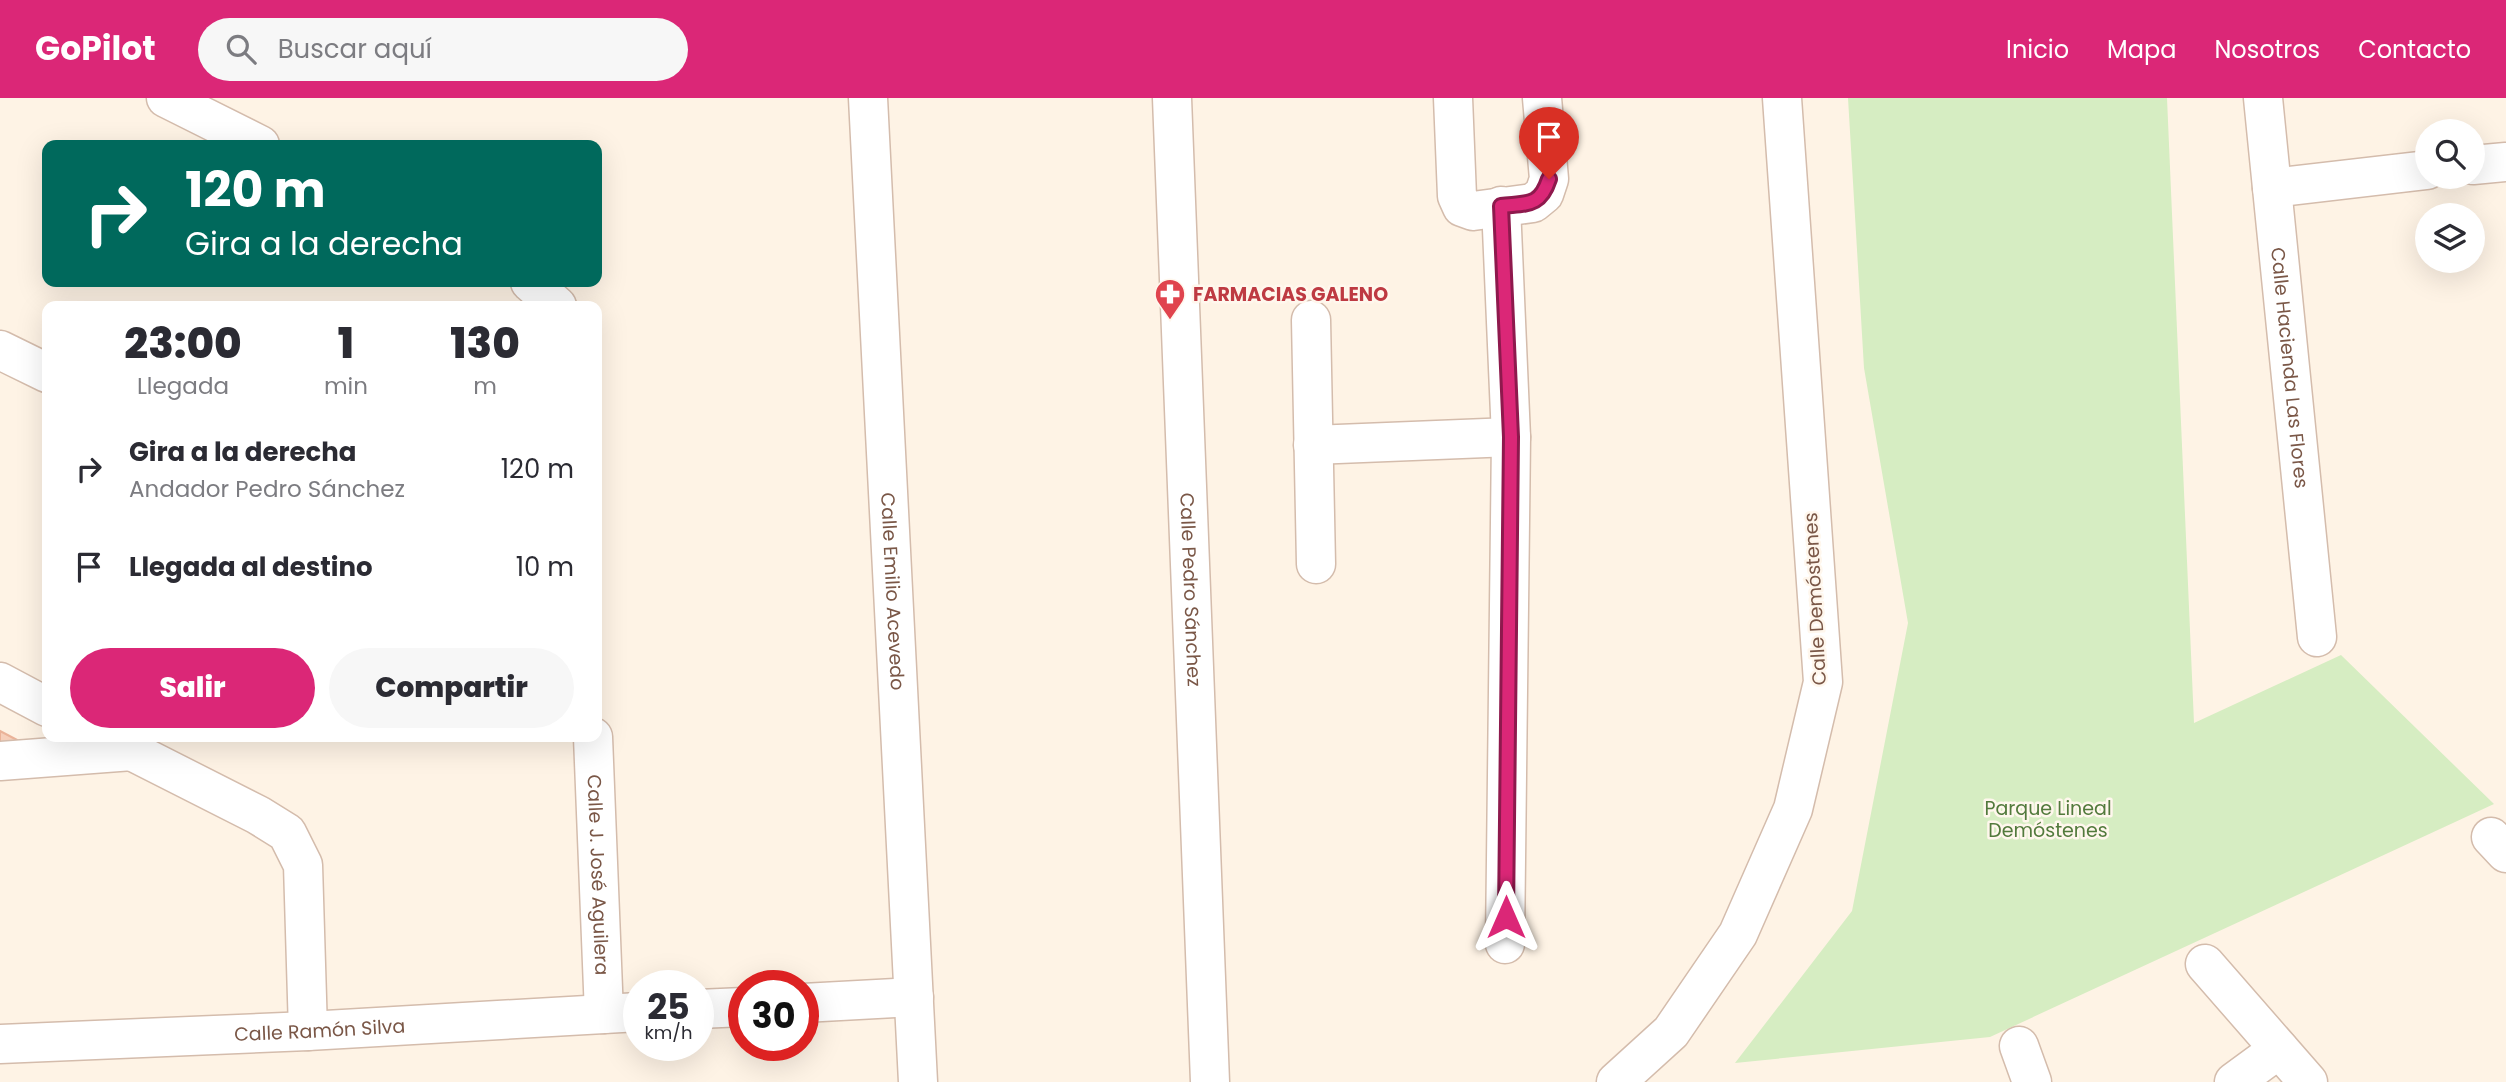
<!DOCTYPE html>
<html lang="es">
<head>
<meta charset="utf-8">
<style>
  :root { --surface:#fff; --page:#f7f7f7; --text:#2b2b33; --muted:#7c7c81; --accent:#db2777 }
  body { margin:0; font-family:Poppins,sans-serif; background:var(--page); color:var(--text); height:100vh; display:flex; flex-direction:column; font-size:26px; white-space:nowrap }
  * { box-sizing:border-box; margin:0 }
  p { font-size:23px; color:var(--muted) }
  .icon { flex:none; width:38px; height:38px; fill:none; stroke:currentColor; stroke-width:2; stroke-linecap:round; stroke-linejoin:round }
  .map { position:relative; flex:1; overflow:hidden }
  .sheet { position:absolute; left:42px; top:203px; width:560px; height:441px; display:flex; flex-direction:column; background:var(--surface); border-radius:14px; box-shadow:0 7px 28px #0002 }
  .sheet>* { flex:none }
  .top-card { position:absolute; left:42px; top:42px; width:560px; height:147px; border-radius:14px; box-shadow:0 7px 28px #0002; background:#00695c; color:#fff; overflow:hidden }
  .buttons { position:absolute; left:2415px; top:21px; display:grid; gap:14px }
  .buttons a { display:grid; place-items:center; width:70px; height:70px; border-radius:50%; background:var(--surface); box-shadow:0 7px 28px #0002; font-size:35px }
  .speed { position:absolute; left:623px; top:872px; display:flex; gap:14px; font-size:35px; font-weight:700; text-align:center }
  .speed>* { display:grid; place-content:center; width:91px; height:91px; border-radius:50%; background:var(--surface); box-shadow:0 7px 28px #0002; line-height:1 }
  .speed small { font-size:18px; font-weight:400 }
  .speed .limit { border:10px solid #d22; background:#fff; color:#111 }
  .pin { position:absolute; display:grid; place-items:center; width:60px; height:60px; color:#fff; margin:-72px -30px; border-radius:50% 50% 50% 0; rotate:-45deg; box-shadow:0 0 7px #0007 }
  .pin .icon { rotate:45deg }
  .me { position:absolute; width:77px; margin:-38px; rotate:0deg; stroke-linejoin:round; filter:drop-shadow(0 0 5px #0008) }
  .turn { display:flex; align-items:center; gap:24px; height:147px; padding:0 28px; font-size:32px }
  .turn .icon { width:91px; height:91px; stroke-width:2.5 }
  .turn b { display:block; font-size:49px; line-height:60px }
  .eta { display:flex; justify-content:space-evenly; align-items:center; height:119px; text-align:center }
  .eta b { font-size:42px; font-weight:800; line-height:49px }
  .cta { display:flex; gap:14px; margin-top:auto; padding:14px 28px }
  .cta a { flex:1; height:80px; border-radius:42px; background:var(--accent); color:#fff; font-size:28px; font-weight:800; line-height:80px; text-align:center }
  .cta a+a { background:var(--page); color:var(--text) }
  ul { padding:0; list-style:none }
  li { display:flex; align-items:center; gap:21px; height:98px; padding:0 28px }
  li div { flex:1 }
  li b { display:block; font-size:26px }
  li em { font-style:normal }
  header { display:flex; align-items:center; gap:42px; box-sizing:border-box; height:98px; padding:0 35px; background:var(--accent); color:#fff }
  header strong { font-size:33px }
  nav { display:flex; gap:38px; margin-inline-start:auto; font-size:24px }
  .search { width:490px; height:63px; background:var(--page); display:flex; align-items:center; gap:18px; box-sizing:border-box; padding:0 24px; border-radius:38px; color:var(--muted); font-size:26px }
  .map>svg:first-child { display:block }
  .green { fill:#d6edc2 }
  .building { fill:#f6cfba; stroke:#eab399; stroke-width:2 }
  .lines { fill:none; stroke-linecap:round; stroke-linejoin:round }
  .minor-casing { stroke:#d4bcac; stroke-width:41 }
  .minor { stroke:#fff; stroke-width:38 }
  .route-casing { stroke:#8e194d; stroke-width:18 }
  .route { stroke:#db2777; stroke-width:12 }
  .labels { text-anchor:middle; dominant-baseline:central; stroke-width:5; stroke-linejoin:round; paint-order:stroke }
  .health-label { font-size:19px; font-weight:bold; fill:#be3a42; stroke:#fff7ed; text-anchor:start }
  .street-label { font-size:19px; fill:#7a5747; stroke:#fff7ed }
  .park-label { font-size:19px; fill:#527a3c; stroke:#fff7ed }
</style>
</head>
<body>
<header>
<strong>GoPilot</strong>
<div class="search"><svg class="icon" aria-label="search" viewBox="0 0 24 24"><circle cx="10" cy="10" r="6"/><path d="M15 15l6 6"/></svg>Buscar aquí</div>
<nav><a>Inicio</a><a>Mapa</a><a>Nosotros</a><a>Contacto</a></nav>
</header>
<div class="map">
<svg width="2506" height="984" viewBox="0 0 2506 984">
  <rect width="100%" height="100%" fill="#fef3e5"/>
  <!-- green -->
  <path class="green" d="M1848,0H2167L2194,625L2341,557L2494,706L1990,939L1735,965L1852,813L1908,525L1864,270Z"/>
  <!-- building -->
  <path class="building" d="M0,633L21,644L0,645Z"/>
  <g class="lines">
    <!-- minor casing -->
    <g class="minor-casing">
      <g id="minor">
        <path d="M166,0L260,47"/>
        <path id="s1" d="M868,0L918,984"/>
        <path id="s2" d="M1172,0L1210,984"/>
        <path d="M1453,0L1457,98L1462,109L1473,113L1533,105L1544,96L1549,81L1542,0"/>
        <path id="s3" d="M2263,0L2317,539"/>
        <path d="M2473,67L2506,64"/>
        <path d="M2272,90L2427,72"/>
        <path d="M1501,108L1511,339L1505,846"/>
        <path d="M530,184L557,208"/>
        <path d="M1311,222L1316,466"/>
        <path d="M0,252L47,275"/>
        <path d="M1313,347L1511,339"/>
        <path d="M0,584L47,609"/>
        <path d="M104,639L258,717L287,735L303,767L308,933"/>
        <path id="s4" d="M593,639L604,916"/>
        <path d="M0,663L132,653"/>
        <path d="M2491,739L2506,755"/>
        <path d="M2205,866L2308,984"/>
        <path d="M803,905L914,899"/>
        <path d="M698,911L744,909"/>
        <path id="s5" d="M0,946L308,933L639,914"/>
        <path d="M2019,948L2032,984"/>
        <path d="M1616,984L1671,934L1738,836L1793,711L1823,584L1782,0"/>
        <path d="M2234,984L2279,951"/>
      </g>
    </g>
    <!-- minor -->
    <use href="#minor" class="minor"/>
  </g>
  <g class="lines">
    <!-- route casing -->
    <g class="route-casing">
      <path id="route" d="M1506,819L1511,339L1501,108C1527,105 1540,109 1549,81"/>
    </g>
    <!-- route -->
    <use href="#route" class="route"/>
  </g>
  <!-- icons -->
  <defs>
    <g id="pharmacy-pin" transform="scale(1.575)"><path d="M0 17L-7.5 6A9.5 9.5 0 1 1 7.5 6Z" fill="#e0444e" stroke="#fff7ed"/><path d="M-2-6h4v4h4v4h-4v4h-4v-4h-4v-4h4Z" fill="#fff"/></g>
  </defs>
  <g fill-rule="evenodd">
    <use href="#pharmacy-pin" x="1170" y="196"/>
  </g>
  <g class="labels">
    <!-- health labels -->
    <g class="health-label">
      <text x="1193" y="196">FARMACIAS GALENO</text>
    </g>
    <!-- street labels -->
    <g class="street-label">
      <text stroke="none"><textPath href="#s3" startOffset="271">Calle Hacienda Las Flores</textPath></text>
      <text stroke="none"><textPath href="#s2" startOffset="492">Calle Pedro Sánchez</textPath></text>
      <text stroke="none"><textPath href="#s1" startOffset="494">Calle Emilio Acevedo</textPath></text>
      <text transform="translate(1815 501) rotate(-93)">Calle Demóstenes</text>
      <text stroke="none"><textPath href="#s4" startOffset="138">Calle J. José Aguilera</textPath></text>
      <text stroke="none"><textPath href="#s5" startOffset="320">Calle Ramón Silva</textPath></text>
    </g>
    <!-- park labels -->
    <g class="park-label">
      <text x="2048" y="710">Parque Lineal<tspan x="2048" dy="22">Demóstenes</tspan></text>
    </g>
  </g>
</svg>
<div class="buttons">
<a><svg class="icon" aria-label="search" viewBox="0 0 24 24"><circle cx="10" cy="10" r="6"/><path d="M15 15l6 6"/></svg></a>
<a><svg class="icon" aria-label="layers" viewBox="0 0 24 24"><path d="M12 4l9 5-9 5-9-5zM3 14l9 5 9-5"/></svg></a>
</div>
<div class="speed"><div>25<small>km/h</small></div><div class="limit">30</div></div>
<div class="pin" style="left:1549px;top:81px;background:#d93025"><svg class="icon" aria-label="arrive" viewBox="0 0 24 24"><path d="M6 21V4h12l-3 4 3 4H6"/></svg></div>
<svg class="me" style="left:1506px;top:819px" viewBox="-20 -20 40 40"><path d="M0-17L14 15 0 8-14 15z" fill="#db2777" stroke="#fff" stroke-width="4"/></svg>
<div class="top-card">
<div class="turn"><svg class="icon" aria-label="right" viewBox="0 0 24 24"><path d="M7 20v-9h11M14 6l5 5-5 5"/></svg><div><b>120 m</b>Gira a la derecha</div></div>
</div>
<section class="sheet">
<div class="eta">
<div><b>23:00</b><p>Llegada</p></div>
<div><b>1</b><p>min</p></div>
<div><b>130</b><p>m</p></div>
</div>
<ul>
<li><svg class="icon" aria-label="right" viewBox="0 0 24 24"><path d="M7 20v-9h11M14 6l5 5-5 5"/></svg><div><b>Gira a la derecha</b><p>Andador Pedro Sánchez</p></div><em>120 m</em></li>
<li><svg class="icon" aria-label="arrive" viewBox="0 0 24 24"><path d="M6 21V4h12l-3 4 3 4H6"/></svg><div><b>Llegada al destino</b></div><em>10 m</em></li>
</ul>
<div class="cta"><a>Salir</a><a>Compartir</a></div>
</section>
</div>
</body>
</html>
